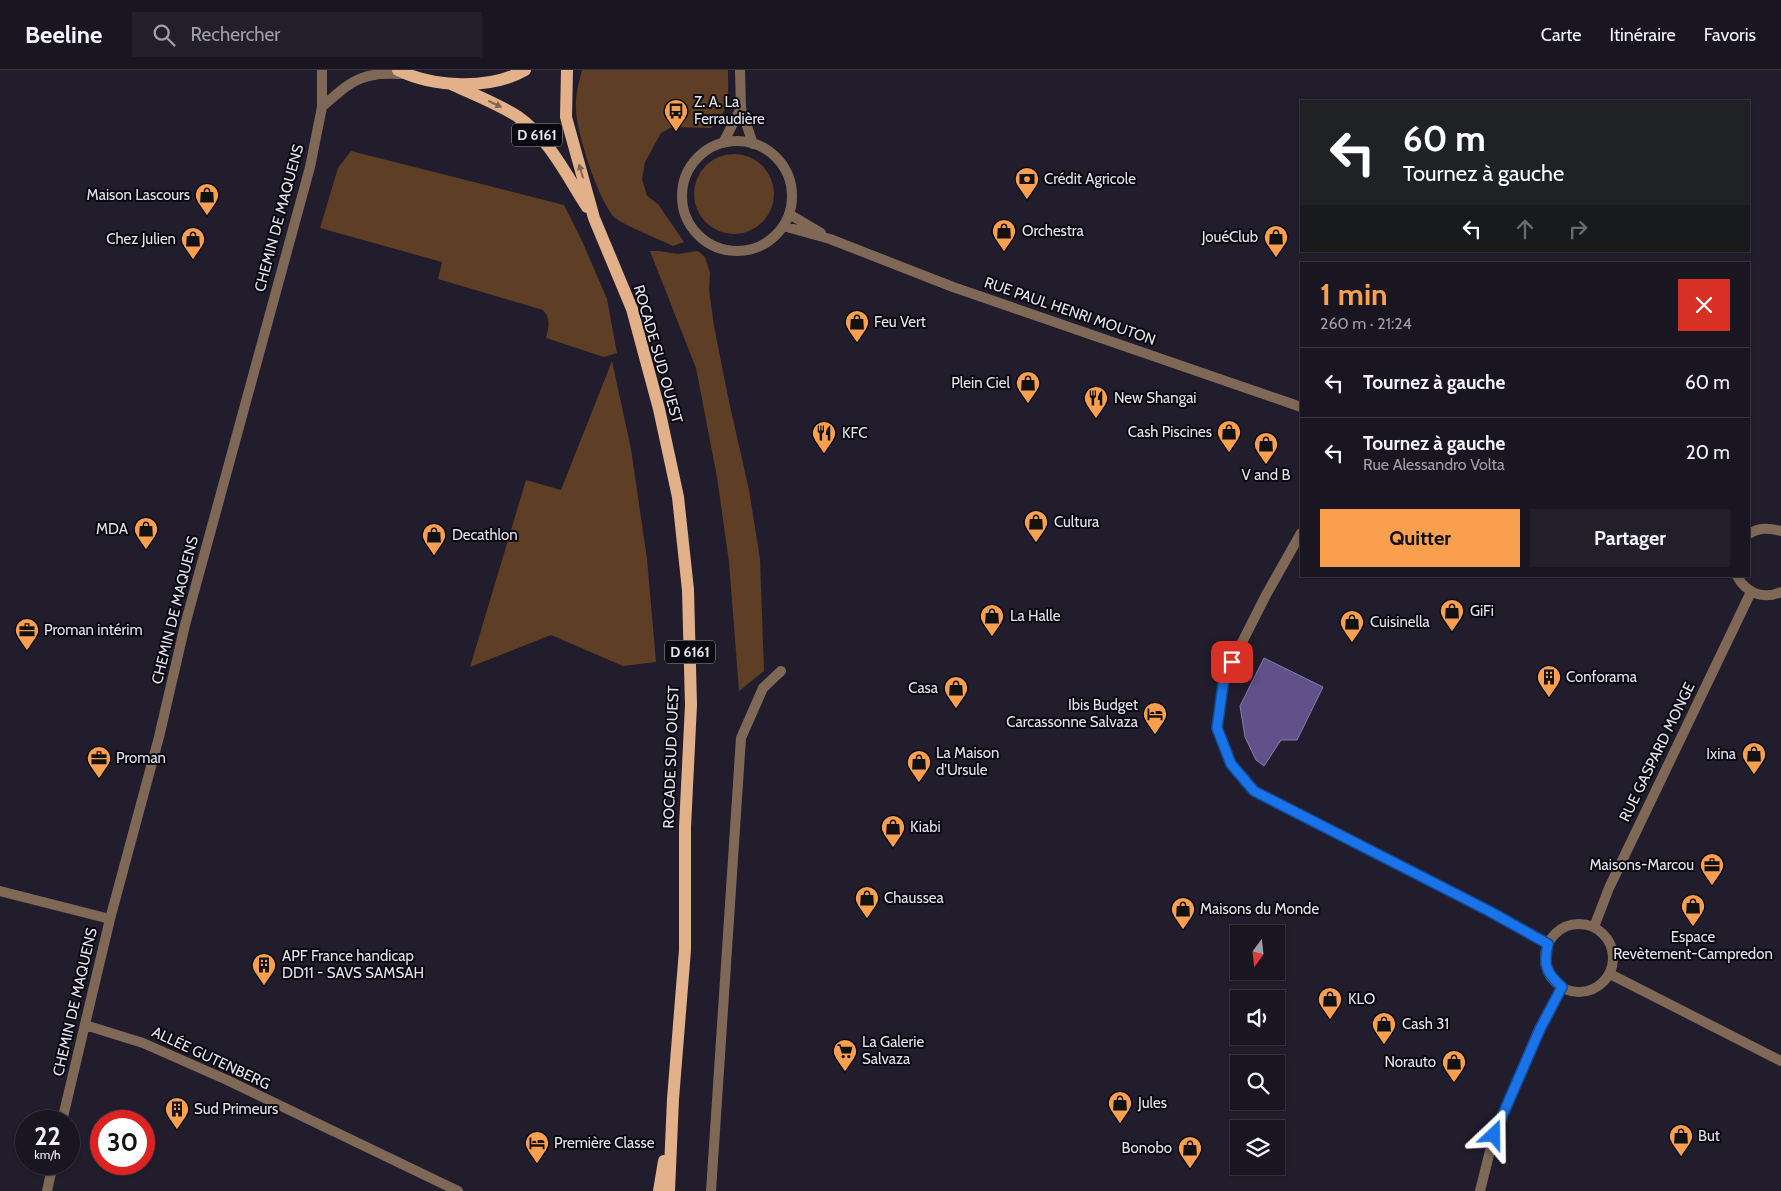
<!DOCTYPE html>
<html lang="fr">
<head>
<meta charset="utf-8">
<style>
  :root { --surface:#191622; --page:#221f2a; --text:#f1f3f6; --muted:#9f9fa5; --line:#373540; --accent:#fa9f4e }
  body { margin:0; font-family:Cabin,sans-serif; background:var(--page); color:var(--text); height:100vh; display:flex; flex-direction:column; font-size:19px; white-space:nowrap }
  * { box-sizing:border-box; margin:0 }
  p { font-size:16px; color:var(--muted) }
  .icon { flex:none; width:28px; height:28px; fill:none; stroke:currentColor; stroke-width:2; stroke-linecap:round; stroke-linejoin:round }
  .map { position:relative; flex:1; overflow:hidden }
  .drawer { position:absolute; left:1300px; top:192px; width:450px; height:315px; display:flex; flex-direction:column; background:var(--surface); border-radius:0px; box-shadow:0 1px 4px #0004,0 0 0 1px var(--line) }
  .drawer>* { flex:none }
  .banner { position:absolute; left:1300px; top:30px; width:450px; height:152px; border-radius:0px; box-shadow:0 1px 4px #0004,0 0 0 1px var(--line); background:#202124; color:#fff; overflow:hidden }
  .needle { width:32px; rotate:195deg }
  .tools { position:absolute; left:1230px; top:855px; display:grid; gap:10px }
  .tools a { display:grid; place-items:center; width:55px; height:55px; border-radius:0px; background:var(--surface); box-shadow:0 1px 4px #0004,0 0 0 1px var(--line); font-size:25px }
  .speed { position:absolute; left:15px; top:1040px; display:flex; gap:10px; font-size:25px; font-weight:700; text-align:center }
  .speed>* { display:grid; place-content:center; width:65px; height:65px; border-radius:50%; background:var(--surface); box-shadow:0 1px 4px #0004,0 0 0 1px var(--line); line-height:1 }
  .speed small { font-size:12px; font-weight:400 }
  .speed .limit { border:8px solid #d22; background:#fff; color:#111 }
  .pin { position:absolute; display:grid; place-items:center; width:42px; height:42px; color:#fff; margin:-21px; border-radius:10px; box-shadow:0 2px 8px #0006 }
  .me { position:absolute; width:55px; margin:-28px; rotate:23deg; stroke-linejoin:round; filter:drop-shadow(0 0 4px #0008) }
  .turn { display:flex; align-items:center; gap:18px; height:105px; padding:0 20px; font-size:22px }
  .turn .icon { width:65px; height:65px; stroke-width:2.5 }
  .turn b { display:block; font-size:35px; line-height:42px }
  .lanes { display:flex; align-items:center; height:48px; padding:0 20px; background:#0003; justify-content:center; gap:25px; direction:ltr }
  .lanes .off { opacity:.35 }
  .round { display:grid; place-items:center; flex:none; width:52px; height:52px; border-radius:0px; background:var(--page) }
  .overview { display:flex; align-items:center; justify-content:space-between; height:85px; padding:0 20px }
  h1 { font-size:30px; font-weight:700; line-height:38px; color:var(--accent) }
  .cta { display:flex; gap:10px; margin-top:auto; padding:10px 20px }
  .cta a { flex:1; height:58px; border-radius:0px; background:var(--accent); color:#111; font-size:20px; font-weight:700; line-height:58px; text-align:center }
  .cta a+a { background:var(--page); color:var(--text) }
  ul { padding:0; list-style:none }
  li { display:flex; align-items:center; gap:15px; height:70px; padding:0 20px; border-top:1px solid var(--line) }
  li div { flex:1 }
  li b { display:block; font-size:19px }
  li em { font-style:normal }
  header { display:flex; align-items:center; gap:30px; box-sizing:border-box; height:70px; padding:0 25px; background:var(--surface); border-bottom:1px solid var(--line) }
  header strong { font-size:24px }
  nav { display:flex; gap:28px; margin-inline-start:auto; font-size:18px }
  .search { width:350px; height:45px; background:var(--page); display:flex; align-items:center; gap:12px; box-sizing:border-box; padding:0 18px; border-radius:0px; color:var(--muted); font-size:19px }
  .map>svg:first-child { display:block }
  .green { fill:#5e3e24 }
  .water { fill:#60518a; stroke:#887ca8 }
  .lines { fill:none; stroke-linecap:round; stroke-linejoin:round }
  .minor { stroke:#806856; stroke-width:10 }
  .primary { stroke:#e2b18a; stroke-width:12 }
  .oneway { fill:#816553 }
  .route-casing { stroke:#114b97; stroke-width:12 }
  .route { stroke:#1a73e8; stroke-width:9 }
  .labels { text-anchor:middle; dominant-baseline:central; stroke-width:4; stroke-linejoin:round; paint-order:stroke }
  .shield { fill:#0a090f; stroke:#a3a1aa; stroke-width:1 }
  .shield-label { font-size:14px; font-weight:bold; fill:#e4e2ed }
  .poi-label { font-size:15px; fill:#e4e2ed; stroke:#0a090f; text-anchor:start }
  .street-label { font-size:15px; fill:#e4e2ed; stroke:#0a090f }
</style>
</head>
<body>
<header>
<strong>Beeline</strong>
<div class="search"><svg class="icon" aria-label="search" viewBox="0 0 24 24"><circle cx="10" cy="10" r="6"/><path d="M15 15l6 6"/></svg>Rechercher</div>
<nav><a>Carte</a><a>Itinéraire</a><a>Favoris</a></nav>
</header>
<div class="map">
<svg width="1781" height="1121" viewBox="0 0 1781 1121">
  <rect width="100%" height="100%" fill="#211d2d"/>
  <!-- green -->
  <path class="green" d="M582,0H728C728,25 731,40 711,58L672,57L661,63L645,92L642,109L647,126L658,134L684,172L673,176C663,171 619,153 614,147C598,129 576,62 576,38C575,26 579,12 582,0Z
    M351,81L564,135L583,173L607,229L617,283L604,287L546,268C549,256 551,249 543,240L438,209L442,192L320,158L338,98Z
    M694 124a40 40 0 1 1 80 0a40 40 0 1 1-80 0Z
    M650,181H659L678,184L698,181L705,187L710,203L709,220L714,256L728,327L749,420L760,489L764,601L739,621L729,492L717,407L696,298Z
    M612,291L631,379L647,489L656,592L623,596L551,565L470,597L526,410L561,420Z"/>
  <!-- water -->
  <path class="water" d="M1264,588L1323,617L1297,670H1281L1264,696L1256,690L1245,667L1240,636Z"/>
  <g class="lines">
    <!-- minor -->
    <path class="minor" d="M740,0L741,38L753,74
      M322,37C338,23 352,8 374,5C384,3 395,4 405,4
      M682 126a55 55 0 1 1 110 0a55 55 0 1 1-110 0Z
      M723,73L741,38
      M789,144L821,163
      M783,156L830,169L953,217L1301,337
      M1301,463L1266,525L1224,608L1217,658L1231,694L1254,721L1506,850L1548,874
      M1749,464C1759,457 1769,458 1781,461
      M1737,506C1746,523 1763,530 1781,522
      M0,821L110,849
      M1545 888a34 34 0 1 1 68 0a34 34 0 1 1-68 0Z
      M1594,857L1609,818L1751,522
      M1610,904L1781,991
      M85,955L143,973L227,1010L458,1121
      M62,1051L110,849L159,667L185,555L310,97L322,37V0
      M47,1121L53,1094
      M711,1121L741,668L763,618L781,601
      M1480,1121L1494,1065L1539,959L1562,917"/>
    <!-- primary -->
    <path class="primary" d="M398,0C434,18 490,20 525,0
      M567,0L566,47L594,148L632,239L659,339L678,427L688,520L691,635L685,757V880L673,1029L669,1121
      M451,14C473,24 496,33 517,46C548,67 567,106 587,137
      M659,1121L664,1091"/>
  </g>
  <!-- one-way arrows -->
  <defs><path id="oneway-solid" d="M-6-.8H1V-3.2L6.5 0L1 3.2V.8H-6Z" transform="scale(1.25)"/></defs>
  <g class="oneway">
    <use href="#oneway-solid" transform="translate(495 34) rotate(25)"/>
    <use href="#oneway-solid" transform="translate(581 101) rotate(-106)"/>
  </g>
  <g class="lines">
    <!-- route casing -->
    <g class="route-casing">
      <path id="route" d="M1232,592L1224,608L1217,658L1231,694L1254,721L1489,841L1548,874C1543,894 1546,903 1562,917L1540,959L1494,1065"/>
    </g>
    <!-- route -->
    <use href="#route" class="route"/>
  </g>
  <!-- icons -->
  <defs>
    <g id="bus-pin" transform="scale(1.25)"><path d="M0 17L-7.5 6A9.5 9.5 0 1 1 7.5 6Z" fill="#fa9f4e" stroke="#0a090f"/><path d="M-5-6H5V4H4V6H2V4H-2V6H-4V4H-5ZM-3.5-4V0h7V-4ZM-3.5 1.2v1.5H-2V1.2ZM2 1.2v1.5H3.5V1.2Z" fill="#111"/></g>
    <g id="bank-pin" transform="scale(1.25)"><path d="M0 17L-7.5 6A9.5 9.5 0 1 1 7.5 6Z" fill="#fa9f4e" stroke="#0a090f"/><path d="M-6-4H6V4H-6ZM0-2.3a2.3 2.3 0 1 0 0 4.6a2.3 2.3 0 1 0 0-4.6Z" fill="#111"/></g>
    <g id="shop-pin" transform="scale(1.25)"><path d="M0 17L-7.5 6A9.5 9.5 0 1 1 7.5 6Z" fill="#fa9f4e" stroke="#0a090f"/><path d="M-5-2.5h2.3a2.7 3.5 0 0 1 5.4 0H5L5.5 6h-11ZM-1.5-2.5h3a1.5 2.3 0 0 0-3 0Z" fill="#111"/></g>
    <g id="restaurant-pin" transform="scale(1.25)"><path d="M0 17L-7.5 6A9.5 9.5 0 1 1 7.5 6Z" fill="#fa9f4e" stroke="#0a090f"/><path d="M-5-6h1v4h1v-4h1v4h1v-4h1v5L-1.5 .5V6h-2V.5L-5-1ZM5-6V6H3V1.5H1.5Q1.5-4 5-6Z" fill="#111"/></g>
    <g id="office-pin" transform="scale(1.25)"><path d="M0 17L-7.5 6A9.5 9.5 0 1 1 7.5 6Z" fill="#fa9f4e" stroke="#0a090f"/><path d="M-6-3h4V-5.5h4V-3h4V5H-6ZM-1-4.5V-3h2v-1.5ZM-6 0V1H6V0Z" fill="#111"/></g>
    <g id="building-pin" transform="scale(1.25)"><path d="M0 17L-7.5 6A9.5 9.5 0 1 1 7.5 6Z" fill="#fa9f4e" stroke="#0a090f"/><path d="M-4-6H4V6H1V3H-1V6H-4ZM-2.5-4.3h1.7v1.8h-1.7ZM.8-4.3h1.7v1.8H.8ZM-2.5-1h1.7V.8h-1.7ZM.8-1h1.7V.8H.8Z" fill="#111"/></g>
    <g id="hotel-pin" transform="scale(1.25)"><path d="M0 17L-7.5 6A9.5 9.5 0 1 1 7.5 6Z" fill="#fa9f4e" stroke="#0a090f"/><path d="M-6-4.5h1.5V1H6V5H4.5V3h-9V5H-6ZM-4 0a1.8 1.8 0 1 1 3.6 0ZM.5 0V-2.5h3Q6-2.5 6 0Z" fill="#111"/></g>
    <g id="supermarket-pin" transform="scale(1.25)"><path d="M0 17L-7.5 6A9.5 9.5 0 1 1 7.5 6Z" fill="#fa9f4e" stroke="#0a090f"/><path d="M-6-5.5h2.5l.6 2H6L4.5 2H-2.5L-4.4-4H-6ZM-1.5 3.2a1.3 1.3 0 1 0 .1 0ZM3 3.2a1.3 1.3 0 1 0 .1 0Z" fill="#111"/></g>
  </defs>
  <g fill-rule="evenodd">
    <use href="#bus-pin" x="676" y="41"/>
    <use href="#bank-pin" x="1027" y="109"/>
    <use href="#shop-pin" x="207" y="125"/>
    <use href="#shop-pin" x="1004" y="161"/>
    <use href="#shop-pin" x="1276" y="167"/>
    <use href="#shop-pin" x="193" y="169"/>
    <use href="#shop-pin" x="857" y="252"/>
    <use href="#shop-pin" x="1028" y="313"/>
    <use href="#restaurant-pin" x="1096" y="328"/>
    <use href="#shop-pin" x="1229" y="362"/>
    <use href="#restaurant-pin" x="824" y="363"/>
    <use href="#shop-pin" x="1266" y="374"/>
    <use href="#shop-pin" x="1036" y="452"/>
    <use href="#shop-pin" x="146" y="459"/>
    <use href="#shop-pin" x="434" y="465"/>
    <use href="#shop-pin" x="1452" y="541"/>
    <use href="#shop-pin" x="992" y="546"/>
    <use href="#shop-pin" x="1352" y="552"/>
    <use href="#office-pin" x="27" y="560"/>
    <use href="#building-pin" x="1549" y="607"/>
    <use href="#shop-pin" x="956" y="618"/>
    <use href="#hotel-pin" x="1155" y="644"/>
    <use href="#shop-pin" x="1754" y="684"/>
    <use href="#office-pin" x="99" y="688"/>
    <use href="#shop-pin" x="919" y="692"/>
    <use href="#shop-pin" x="893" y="757"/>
    <use href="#office-pin" x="1712" y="795"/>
    <use href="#shop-pin" x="867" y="828"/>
    <use href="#shop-pin" x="1693" y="836"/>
    <use href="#shop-pin" x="1183" y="839"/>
    <use href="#building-pin" x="264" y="895"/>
    <use href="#shop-pin" x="1330" y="929"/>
    <use href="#shop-pin" x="1384" y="954"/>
    <use href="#supermarket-pin" x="845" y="981"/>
    <use href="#shop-pin" x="1454" y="992"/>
    <use href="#shop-pin" x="1120" y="1033"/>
    <use href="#building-pin" x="177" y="1039"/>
    <use href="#shop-pin" x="1681" y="1066"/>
    <use href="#hotel-pin" x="537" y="1073"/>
    <use href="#shop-pin" x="1190" y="1078"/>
  </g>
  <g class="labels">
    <!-- shield labels -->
    <g class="shield">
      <rect x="512" y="53.5" width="50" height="23" rx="4"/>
      <rect x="665" y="570.5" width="50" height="23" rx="4"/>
    </g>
    <g class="shield-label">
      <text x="537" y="65">D 6161</text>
      <text x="690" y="582">D 6161</text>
    </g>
    <!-- poi labels -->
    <g class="poi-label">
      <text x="694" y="32">Z. A. La<tspan x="694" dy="17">Ferraudière</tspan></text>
      <text x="1044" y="109">Crédit Agricole</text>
      <text x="190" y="125" text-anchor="end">Maison Lascours</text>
      <text x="1022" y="161">Orchestra</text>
      <text x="1258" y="167" text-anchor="end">JouéClub</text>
      <text x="176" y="169" text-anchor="end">Chez Julien</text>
      <text x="874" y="252">Feu Vert</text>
      <text x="1010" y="313" text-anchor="end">Plein Ciel</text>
      <text x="1114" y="328">New Shangai</text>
      <text x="1212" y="362" text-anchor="end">Cash Piscines</text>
      <text x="842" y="363">KFC</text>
      <text x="1266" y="405" text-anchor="middle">V and B</text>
      <text x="1054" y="452">Cultura</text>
      <text x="128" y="459" text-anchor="end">MDA</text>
      <text x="452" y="465">Decathlon</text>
      <text x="1470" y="541">GiFi</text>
      <text x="1010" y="546">La Halle</text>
      <text x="1370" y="552">Cuisinella</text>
      <text x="44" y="560">Proman intérim</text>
      <text x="1566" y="607">Conforama</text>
      <text x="938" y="618" text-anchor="end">Casa</text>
      <text x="1138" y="635" text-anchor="end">Ibis Budget<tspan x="1138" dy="17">Carcassonne Salvaza</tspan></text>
      <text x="936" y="683">La Maison<tspan x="936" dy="17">d'Ursule</tspan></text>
      <text x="1736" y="684" text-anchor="end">Ixina</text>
      <text x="116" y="688">Proman</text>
      <text x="910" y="757">Kiabi</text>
      <text x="1694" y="795" text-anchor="end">Maisons-Marcou</text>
      <text x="884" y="828">Chaussea</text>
      <text x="1200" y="839">Maisons du Monde</text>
      <text x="1693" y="867" text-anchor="middle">Espace<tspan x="1693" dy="17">Revètement-Campredon</tspan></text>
      <text x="282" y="886">APF France handicap<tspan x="282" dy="17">DD11 - SAVS SAMSAH</tspan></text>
      <text x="1348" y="929">KLO</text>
      <text x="1402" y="954">Cash 31</text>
      <text x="862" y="972">La Galerie<tspan x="862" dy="17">Salvaza</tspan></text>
      <text x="1436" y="992" text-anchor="end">Norauto</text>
      <text x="1138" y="1033">Jules</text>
      <text x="194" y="1039">Sud Primeurs</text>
      <text x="1698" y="1066">But</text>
      <text x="554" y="1073">Première Classe</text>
      <text x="1172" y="1078" text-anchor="end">Bonobo</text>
    </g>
    <!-- street labels -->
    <g class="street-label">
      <text transform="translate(279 148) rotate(-75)">CHEMIN DE MAQUENS</text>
      <text transform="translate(1070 241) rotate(19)">RUE PAUL HENRI MOUTON</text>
      <text transform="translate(658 284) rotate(74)">ROCADE SUD OUEST</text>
      <text transform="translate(175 540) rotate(-76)">CHEMIN DE MAQUENS</text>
      <text transform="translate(1657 682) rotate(-64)">RUE GASPARD MONGE</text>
      <text transform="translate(671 687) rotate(-88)">ROCADE SUD OUEST</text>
      <text transform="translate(75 932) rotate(-77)">CHEMIN DE MAQUENS</text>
      <text transform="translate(211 988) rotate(25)">ALLÉE GUTENBERG</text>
    </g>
  </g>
</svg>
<div class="tools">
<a><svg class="needle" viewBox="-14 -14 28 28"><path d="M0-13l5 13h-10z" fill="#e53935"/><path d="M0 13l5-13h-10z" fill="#9f9fa5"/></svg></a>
<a><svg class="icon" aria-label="sound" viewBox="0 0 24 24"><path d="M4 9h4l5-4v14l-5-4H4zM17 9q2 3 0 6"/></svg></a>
<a><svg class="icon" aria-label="search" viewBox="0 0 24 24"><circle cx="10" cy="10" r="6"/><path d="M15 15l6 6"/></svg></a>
<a><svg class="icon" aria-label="layers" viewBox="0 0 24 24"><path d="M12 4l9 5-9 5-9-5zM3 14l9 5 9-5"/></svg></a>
</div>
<div class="speed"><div>22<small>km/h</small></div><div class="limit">30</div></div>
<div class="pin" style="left:1232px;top:592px;background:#d93025"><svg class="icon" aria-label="arrive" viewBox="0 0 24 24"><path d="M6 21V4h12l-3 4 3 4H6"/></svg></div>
<svg class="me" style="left:1494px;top:1065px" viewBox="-20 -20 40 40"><path d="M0-17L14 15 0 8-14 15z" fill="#1a73e8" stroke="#fff" stroke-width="4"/></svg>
<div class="banner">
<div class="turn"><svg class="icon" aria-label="left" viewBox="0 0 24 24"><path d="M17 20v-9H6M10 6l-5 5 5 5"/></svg><div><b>60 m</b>Tournez à gauche</div></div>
<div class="lanes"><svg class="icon" aria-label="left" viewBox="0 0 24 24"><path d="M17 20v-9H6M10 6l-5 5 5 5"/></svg><svg class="icon off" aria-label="ahead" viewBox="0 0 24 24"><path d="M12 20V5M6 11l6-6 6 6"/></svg><svg class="icon off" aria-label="right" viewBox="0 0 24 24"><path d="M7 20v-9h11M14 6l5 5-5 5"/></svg></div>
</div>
<section class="drawer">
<div class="overview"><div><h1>1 min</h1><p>260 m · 21:24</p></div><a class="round" style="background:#d93025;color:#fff"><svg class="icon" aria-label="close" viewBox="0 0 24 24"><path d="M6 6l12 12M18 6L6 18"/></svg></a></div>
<ul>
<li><svg class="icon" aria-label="left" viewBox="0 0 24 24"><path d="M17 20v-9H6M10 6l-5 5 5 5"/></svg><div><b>Tournez à gauche</b></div><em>60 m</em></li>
<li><svg class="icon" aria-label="left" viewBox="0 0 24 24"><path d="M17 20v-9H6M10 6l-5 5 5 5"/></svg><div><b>Tournez à gauche</b><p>Rue Alessandro Volta</p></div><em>20 m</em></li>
</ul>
<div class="cta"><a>Quitter</a><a>Partager</a></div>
</section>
</div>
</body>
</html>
